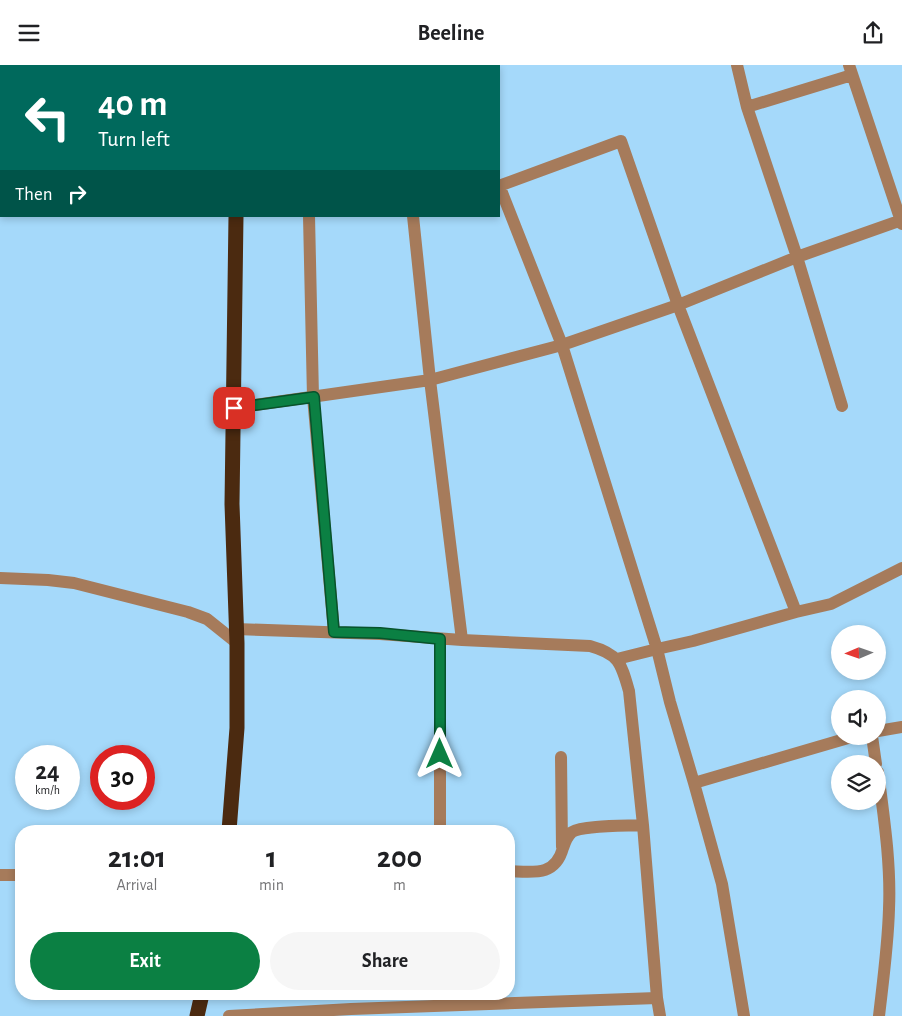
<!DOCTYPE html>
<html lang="en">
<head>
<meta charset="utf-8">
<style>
  :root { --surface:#fff; --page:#f6f6f6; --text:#202124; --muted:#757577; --accent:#0b8043 }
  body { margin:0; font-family:"Alegreya Sans",sans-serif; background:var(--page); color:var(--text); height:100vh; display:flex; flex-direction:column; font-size:19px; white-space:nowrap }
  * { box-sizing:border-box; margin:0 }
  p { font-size:16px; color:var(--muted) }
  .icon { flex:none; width:28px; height:28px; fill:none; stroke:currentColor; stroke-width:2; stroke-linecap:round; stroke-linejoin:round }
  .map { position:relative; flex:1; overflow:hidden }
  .side { position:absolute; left:15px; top:760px; width:500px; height:175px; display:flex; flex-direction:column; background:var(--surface); border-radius:20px; box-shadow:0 2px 8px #0003 }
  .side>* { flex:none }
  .hud { position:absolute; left:0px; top:0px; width:500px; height:152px; box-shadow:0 2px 8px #0003; background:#00695c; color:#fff; overflow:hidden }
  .needle { width:32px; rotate:268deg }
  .fabs { position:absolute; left:831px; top:560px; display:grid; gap:10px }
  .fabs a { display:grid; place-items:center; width:55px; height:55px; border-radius:50%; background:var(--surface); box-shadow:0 2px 8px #0003; font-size:25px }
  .speed { position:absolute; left:15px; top:680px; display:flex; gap:10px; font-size:25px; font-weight:700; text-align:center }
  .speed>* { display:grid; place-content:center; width:65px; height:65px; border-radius:50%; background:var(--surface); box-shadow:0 2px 8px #0003; line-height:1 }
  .speed small { font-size:12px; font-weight:400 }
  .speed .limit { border:8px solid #d22; background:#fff; color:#111 }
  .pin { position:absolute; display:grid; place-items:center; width:42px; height:42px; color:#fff; margin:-21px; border-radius:10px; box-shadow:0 2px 8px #0006 }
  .me { position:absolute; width:55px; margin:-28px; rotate:0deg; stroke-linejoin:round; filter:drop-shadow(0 0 4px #0008) }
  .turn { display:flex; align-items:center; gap:18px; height:105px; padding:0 15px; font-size:22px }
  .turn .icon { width:65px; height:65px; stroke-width:2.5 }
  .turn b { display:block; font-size:35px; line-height:42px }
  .then { display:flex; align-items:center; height:48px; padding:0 15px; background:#0003; gap:10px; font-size:19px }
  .eta { display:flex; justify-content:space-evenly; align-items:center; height:85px; text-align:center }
  .eta b { font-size:30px; font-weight:700; line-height:35px }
  .button { display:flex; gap:10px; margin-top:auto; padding:10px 15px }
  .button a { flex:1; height:58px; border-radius:30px; background:var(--accent); color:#fff; font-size:20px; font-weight:700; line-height:58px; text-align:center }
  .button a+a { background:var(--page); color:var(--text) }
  header { display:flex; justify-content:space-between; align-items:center; height:65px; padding:0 15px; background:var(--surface); font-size:22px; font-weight:700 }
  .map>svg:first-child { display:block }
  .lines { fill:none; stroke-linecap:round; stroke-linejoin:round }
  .minor { stroke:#a67b5b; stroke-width:12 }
  .highway { stroke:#4b2a10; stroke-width:15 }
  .route-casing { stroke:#07532c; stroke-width:12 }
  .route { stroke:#0b8043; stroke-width:9 }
</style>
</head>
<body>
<header><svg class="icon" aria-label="menu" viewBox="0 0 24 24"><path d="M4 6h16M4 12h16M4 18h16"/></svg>Beeline<svg class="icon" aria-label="share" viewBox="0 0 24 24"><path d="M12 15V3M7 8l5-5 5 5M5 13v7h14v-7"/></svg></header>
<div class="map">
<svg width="902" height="951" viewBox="0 0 902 951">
  <rect width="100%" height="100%" fill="#a5d9fa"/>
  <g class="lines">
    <!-- minor -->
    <path class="minor" d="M398,0V1
      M453,0V1
      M737,0L747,42L797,192L842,341
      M849,0L902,159
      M747,42L852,10
      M499,121L621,76L678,240L796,547
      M309,151L313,332L334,567
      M413,151L430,315L462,575
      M234,343L430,315L562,280L499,120
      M0,513L48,515L74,518L188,547L207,554L237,578
      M236,564L380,569L462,575L590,581C619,589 621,598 629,626L643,760L657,933L660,951
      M440,574V766
      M617,594L657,584L562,280L678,240L797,192L902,155
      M878,666L902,662
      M872,671L876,699
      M561,692L562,782
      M878,707C884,753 891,799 889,844C888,880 883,916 879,951
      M694,718L855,671
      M509,806C533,807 555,812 563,783C565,777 567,771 572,767C583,760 628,761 643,760
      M0,810H21
      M229,951L351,944L657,933
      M744,951L722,819L694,718L670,637L657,584L693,576L796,547L831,539L902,503"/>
    <!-- highway -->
    <path class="highway" d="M237,1V0
      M229,766L237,663V578L232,439L236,151
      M197,951L202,929"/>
  </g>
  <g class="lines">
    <!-- route casing -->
    <g class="route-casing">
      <path id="route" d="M234,343L314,332L334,567L380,568L440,574V689"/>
    </g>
    <!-- route -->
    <use href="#route" class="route"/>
  </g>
</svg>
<div class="fabs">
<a><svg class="needle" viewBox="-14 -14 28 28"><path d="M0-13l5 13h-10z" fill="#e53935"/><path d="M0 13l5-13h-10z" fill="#757577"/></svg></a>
<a><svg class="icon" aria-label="sound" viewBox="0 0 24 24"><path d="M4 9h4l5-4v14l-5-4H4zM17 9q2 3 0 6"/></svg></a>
<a><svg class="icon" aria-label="layers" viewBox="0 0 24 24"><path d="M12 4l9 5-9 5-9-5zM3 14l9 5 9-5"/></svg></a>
</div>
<div class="speed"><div>24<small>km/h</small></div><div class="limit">30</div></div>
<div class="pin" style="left:234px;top:343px;background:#d93025"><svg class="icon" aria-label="arrive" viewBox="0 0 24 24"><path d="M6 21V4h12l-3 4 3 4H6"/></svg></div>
<svg class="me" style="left:440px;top:689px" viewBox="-20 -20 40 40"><path d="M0-17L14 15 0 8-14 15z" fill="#0b8043" stroke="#fff" stroke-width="4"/></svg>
<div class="hud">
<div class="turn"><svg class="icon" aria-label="left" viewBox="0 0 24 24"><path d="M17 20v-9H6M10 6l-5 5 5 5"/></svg><div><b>40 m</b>Turn left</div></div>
<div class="then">Then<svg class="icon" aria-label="right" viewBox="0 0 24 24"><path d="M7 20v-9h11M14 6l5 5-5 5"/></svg></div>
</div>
<section class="side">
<div class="eta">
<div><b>21:01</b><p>Arrival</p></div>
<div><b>1</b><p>min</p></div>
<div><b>200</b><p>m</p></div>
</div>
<div class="button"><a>Exit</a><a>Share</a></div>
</section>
</div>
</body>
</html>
